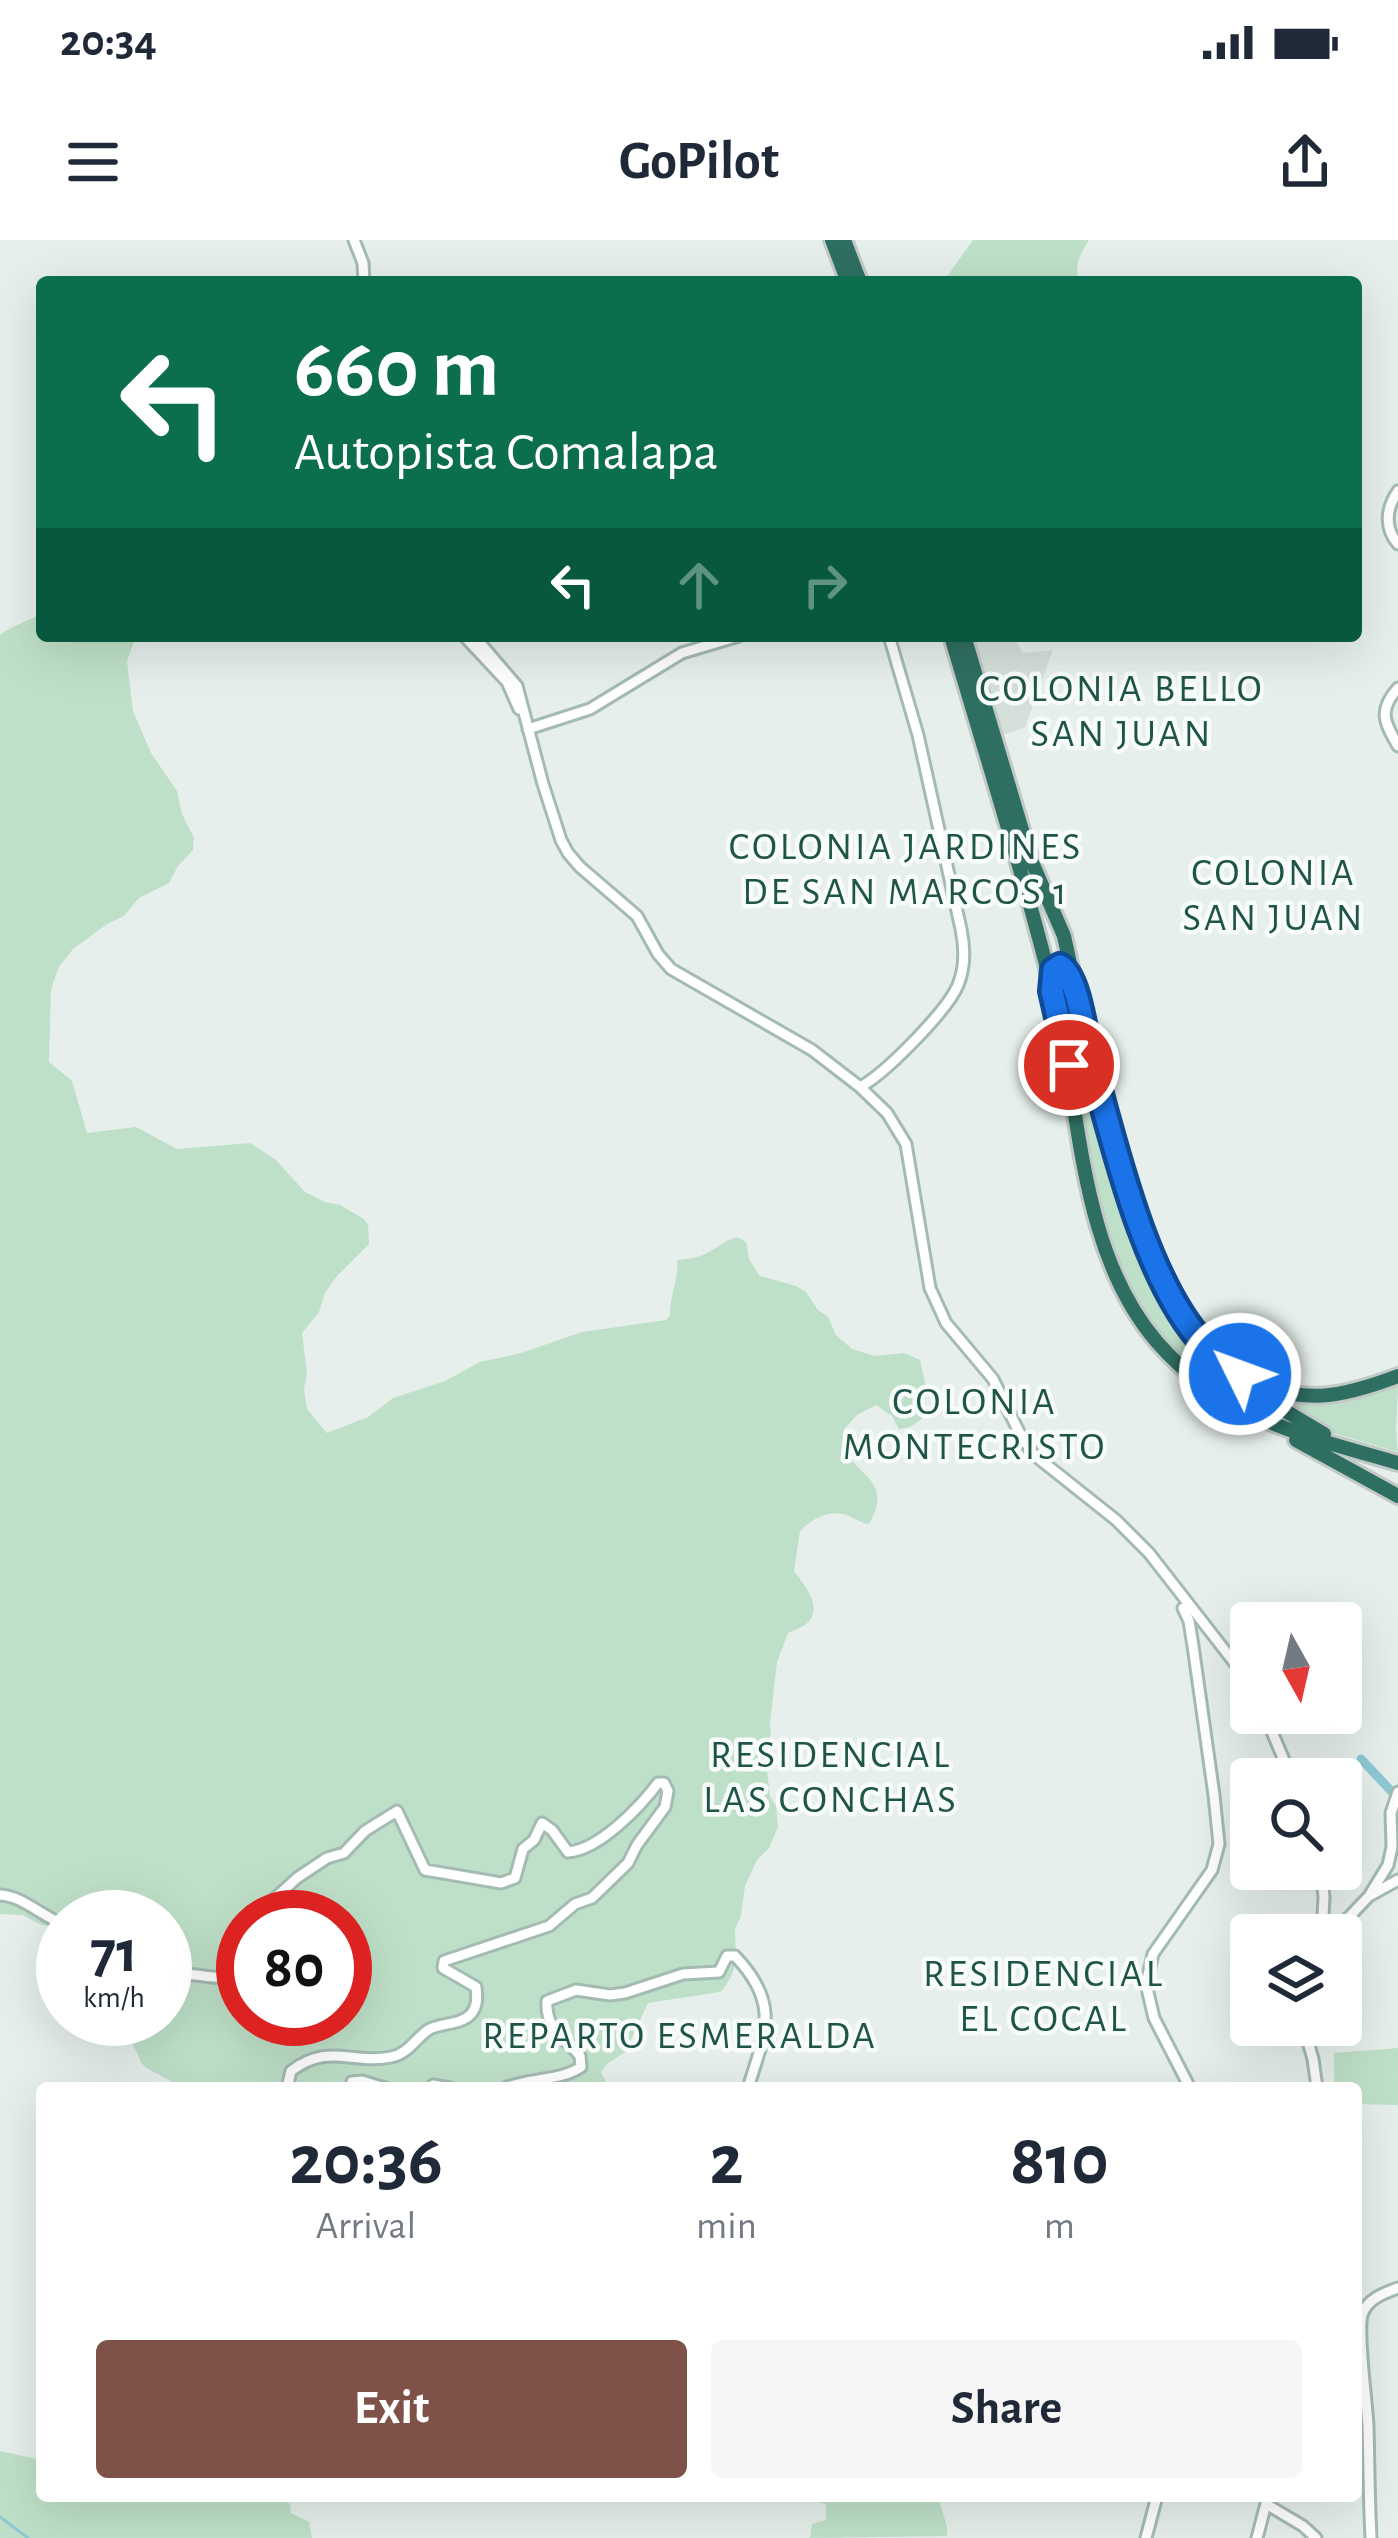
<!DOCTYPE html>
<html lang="en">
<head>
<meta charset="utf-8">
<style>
  :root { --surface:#fff; --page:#f6f6f7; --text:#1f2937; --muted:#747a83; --accent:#7f5249 }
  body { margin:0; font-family:"Alegreya Sans",sans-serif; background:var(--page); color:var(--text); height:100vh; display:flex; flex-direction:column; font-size:45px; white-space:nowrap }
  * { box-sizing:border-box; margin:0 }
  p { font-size:39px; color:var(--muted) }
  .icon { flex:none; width:66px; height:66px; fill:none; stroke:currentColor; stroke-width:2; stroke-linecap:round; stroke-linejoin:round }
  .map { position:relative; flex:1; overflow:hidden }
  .details { position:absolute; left:36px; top:1842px; width:1326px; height:420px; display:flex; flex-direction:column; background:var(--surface); border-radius:12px; box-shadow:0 12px 48px #0002 }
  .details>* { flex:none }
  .hud { position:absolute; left:36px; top:36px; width:1326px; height:366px; border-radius:12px; box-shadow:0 12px 48px #0002; background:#0b6e4f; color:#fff; overflow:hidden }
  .needle { width:78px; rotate:172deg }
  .tools { position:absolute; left:1230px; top:1362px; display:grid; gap:24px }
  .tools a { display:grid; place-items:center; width:132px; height:132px; border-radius:12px; background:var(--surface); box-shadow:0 12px 48px #0002; font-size:60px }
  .speed { position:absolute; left:36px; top:1650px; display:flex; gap:24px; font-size:60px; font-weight:700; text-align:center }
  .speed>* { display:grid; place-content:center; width:156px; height:156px; border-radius:50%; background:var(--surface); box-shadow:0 12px 48px #0002; line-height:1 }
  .speed small { font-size:30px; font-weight:400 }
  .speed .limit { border:18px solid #d22; background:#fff; color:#111 }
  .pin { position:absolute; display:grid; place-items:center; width:102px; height:102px; color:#fff; margin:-51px; border:6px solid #fff; border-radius:50%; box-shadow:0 3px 12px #0007 }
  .me { position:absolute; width:132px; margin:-66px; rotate:312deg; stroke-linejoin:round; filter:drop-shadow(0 0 9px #0008) }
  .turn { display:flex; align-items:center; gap:42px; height:252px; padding:0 60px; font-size:54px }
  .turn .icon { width:156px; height:156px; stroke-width:2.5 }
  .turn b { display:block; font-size:84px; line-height:102px }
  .lanes { display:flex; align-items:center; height:114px; padding:0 60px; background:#0003; justify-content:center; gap:60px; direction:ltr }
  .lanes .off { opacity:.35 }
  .eta { display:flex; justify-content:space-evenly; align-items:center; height:204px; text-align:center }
  .eta b { font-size:72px; font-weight:700; line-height:84px }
  .primary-button { display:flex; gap:24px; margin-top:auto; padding:24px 60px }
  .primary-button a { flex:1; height:138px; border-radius:12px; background:var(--accent); color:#fff; font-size:48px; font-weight:700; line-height:138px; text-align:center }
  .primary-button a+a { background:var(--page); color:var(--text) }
  .status { display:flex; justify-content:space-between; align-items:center; height:84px; padding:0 60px; background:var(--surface); direction:ltr }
  .status svg { height:33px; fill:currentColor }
  header { display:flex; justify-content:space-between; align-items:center; height:156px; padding:0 60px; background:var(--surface); font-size:54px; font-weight:700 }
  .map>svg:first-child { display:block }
  .built { fill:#d4dfda }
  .green { fill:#bfe0c8; fill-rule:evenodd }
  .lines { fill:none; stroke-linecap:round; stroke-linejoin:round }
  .stream { stroke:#8ec9d4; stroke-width:3 }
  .river { stroke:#8ec9d4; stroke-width:9 }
  .secondary-casing { stroke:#a4bbb3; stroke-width:15 }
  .highway-casing { stroke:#c2cac8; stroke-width:20 }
  .secondary { stroke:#fff; stroke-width:9 }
  .highway { stroke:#2f6f62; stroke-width:14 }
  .route-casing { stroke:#114b97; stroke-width:30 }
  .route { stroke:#1a73e8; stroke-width:21 }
  .labels { text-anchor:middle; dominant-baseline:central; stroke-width:9; stroke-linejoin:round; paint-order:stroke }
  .neighbourhood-label { font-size:39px; letter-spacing:3px; fill:#1f5548; stroke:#f7fbf9 }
</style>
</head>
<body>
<div class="status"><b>20:34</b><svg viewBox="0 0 49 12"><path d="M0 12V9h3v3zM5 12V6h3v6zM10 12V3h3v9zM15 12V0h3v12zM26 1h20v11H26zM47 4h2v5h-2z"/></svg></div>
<header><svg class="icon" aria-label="menu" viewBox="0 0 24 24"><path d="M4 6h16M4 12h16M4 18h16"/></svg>GoPilot<svg class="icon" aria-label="share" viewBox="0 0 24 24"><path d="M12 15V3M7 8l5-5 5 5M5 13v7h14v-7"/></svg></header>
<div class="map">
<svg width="1398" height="2298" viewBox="0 0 1398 2298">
  <rect width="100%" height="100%" fill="#e6efeb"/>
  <!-- built -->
  <path class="built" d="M974,396H1013L1023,413L1053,410L1025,487L1003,495Z"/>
  <!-- green -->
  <path class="green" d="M973,0H1089C1080,14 1073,26 1080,42H943Z
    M42,373V396H132L135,399L127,421L133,471L151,513L177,551L182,574L194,598L193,610L178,626L169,643L139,658L124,676L107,684L73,709L59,727L51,749L49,822L72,841L87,893L136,887L177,909L250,903L276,920L305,952L325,962L340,965L364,979L368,985L369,1004L336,1037L325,1053L319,1072L302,1093L307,1133L304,1149L307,1169L327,1193L368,1177L393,1158L445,1141L480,1122L521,1113L582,1092L666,1080L670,1075C670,1055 679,1039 677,1020C687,1019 696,1018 705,1014C718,1008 724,1000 738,997L746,1002L749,1019L760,1036L796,1046L806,1052L818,1070L828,1077L836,1095L852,1109L875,1116L904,1113L920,1120L927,1152L922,1179L910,1187L899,1189L892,1176L876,1165L857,1175L844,1189C839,1238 899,1231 869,1284C861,1283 856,1279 849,1276C832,1268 812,1278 800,1291L794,1331C804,1344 825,1369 806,1384C801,1388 794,1390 788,1393L777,1422L770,1483L771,1494L765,1513L770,1556L776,1566L778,1587L769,1608L757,1620L745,1646L741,1676L735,1689L736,1722L731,1737L722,1751L713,1753L648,1763L625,1812L607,1824L601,1832L609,1848L182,1847L148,1829L142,1824L128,1794L100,1779H165V1677H63V1688L41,1685L23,1675L0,1674V395C11,386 29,381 42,373ZM243,1677H345V1779H243Z
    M1090,829L1111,915L1187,1088L1311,1193L1227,1159L1172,1112L1140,1072L1104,996L1074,833Z
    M1253,1144L1271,1151H1370L1398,1146L1396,1190L1398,1212L1333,1193L1310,1182Z
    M1398,1808V1865L1356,1864V1848H1334V1813Z
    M0,2211L42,2220V2256H279L290,2264L291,2273L309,2282L312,2298H0Z
    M825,2256H938L947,2287V2296L810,2298L812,2284L826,2280V2264L819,2262Z"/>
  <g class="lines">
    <!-- stream -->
    <path class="stream" d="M0,2277L28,2298"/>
    <!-- river -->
    <path class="river" d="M1361,1519L1393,1553"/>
    <!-- secondary casing -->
    <g class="secondary-casing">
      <path id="secondary" d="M354,0L363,23L364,42
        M1398,251C1386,268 1384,288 1398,304
        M464,396L507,442L519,469
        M474,396L517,446L543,544L561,600L568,613L580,627L637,676L658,714L671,729L812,810L860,847L887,873L906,904L930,1048L946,1083L993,1139L1019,1192L1033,1214L1116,1280L1149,1313L1251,1444
        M1398,448C1378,470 1384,482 1398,506
        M528,489L590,469L682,413L739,396
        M860,847C885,834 947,771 958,745C965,728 965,708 961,689L918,495L889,396
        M1183,1368L1189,1381L1193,1406L1214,1555L1219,1604L1212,1630L1153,1714L1146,1744L1154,1778L1190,1848
        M1264,1473L1292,1539
        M1321,1629L1324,1657L1322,1695
        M0,1655C23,1656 41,1676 63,1684
        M1369,1656L1388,1625L1392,1607L1391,1573L1398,1552
        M129,1677L140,1669L153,1677
        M1332,1695L1369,1656L1398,1640
        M165,1740C182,1727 202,1739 221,1737L231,1714L243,1708
        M1303,1785L1313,1819L1317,1848
        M287,1848L291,1831C330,1802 351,1825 391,1817C408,1814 415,1799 428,1790C440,1782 460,1786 471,1774C478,1766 477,1756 476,1747L443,1728L444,1721L549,1686L575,1664L592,1658L628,1623L637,1605L665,1567L668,1551L664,1543H658C640,1567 599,1610 568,1612L552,1590L542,1583L534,1600L523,1609L515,1638L501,1643L425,1630L397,1571L365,1591L344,1613L327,1618L297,1638L274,1659L293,1677
        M351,1848L352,1842L362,1841L385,1848
        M431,1848L433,1845L450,1848
        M505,1848C529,1838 560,1841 581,1827L580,1816C564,1797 545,1788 547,1761L576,1750L610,1755L625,1753L683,1734L719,1732L727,1716H735C781,1764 765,1793 748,1848
        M1266,2264L1303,2286L1316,2298
        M1146,2298L1157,2256
        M1257,2298L1268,2256
        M1371,2298C1369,2261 1369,2224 1368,2186C1367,2162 1357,2094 1362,2075C1367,2059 1384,2053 1398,2048"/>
    </g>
    <!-- highway casing -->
    <g class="highway-casing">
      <path id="highway" d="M832,0L848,42
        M844,0L860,42
        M951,396C986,516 1024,635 1054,756C1081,870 1078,1010 1157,1102C1224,1179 1305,1196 1398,1223
        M964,396L1031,620L1064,696L1091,819L1117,912L1152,1019L1177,1066L1223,1125L1265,1159L1324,1194
        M1246,1137C1300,1167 1343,1157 1398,1136
        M1296,1200L1398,1256"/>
    </g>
    <!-- secondary -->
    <use href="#secondary" class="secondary"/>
    <!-- highway -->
    <use href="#highway" class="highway"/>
  </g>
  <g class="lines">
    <!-- route casing -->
    <g class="route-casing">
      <path id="route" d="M1069,825L1052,751L1054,730L1060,726C1079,738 1084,797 1091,821C1114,904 1145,1041 1204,1104C1215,1115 1228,1125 1240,1134"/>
    </g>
    <!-- route -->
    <use href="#route" class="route"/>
  </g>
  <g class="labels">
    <!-- neighbourhood labels -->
    <g class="neighbourhood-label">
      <text x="1122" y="449">COLONIA BELLO<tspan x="1122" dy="45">SAN JUAN</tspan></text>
      <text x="906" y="607">COLONIA JARDINES<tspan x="906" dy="45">DE SAN MARCOS 1</tspan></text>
      <text x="1274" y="633">COLONIA<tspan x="1274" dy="45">SAN JUAN</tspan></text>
      <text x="975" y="1162">COLONIA<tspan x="975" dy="45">MONTECRISTO</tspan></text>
      <text x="831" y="1515">RESIDENCIAL<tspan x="831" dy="45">LAS CONCHAS</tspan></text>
      <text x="1044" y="1734">RESIDENCIAL<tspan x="1044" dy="45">EL COCAL</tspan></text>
      <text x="680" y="1796">REPARTO ESMERALDA</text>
    </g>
  </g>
</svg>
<div class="tools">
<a><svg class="needle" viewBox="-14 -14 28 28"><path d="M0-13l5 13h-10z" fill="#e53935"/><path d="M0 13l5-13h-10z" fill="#747a83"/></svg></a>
<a><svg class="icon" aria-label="search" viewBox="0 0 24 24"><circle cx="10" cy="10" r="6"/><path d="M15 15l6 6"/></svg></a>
<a><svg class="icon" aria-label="layers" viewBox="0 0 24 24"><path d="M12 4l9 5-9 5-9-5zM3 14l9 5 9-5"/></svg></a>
</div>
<div class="speed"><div>71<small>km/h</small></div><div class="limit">80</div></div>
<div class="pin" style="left:1069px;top:825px;background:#d93025"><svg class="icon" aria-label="arrive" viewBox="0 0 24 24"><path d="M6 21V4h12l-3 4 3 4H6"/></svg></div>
<svg class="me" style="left:1240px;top:1134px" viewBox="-20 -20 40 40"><circle r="17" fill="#1a73e8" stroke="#fff" stroke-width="3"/><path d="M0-11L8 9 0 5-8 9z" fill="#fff"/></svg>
<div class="hud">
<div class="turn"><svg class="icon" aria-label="left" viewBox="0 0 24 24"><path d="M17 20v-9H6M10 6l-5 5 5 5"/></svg><div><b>660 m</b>Autopista Comalapa</div></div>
<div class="lanes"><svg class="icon" aria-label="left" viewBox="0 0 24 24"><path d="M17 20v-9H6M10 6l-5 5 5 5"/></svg><svg class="icon off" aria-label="ahead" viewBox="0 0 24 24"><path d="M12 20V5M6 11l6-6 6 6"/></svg><svg class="icon off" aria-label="right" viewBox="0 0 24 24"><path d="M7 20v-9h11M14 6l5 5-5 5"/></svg></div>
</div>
<section class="details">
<div class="eta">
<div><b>20:36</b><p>Arrival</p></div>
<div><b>2</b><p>min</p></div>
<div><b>810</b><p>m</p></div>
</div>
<div class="primary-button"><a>Exit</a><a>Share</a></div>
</section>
</div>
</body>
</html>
